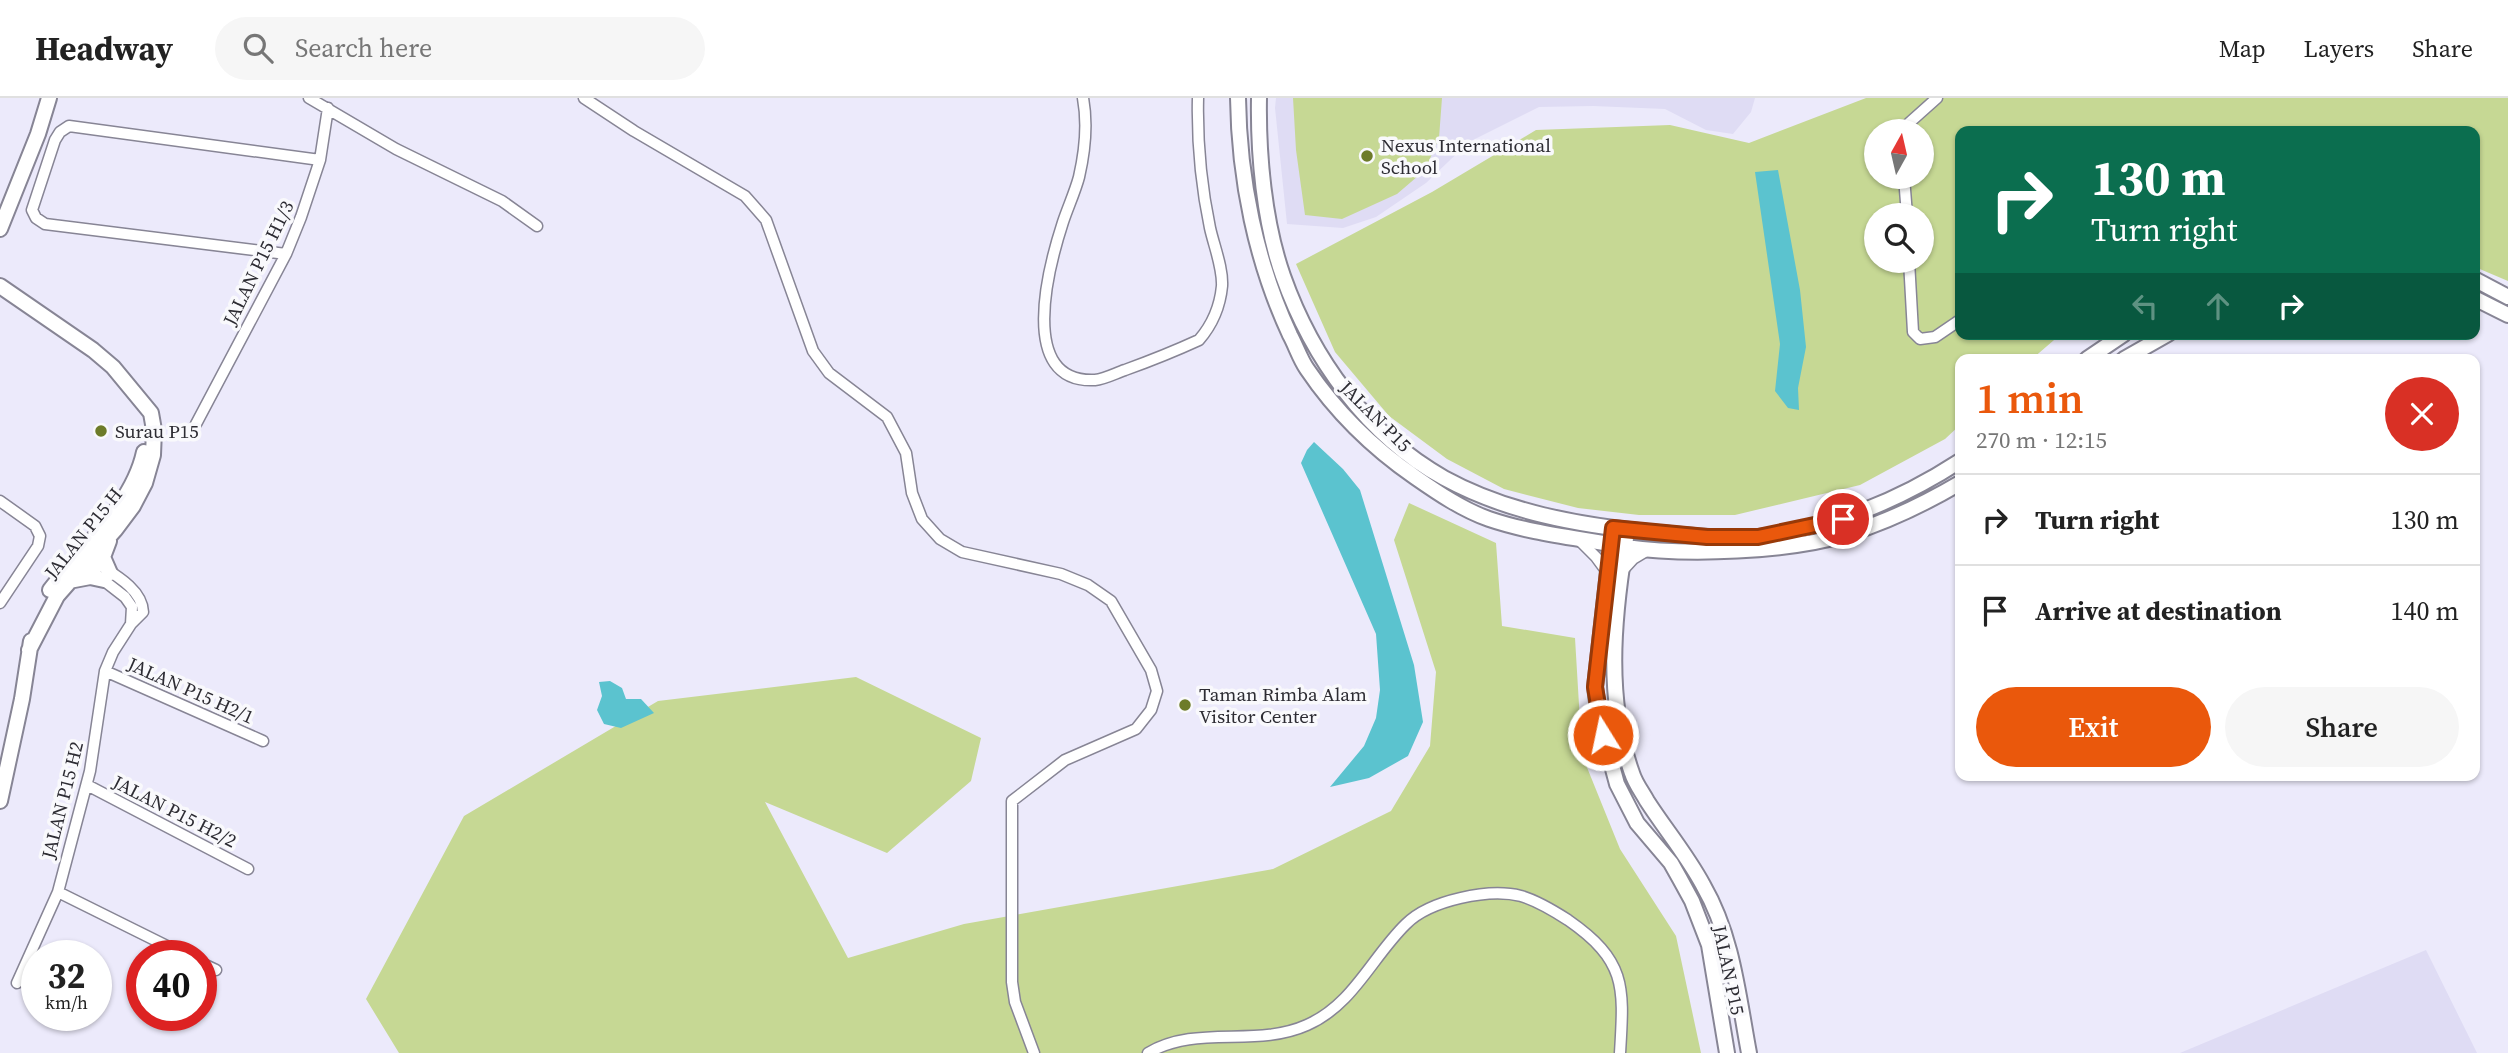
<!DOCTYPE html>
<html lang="en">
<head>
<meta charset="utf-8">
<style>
  :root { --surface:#fff; --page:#f6f6f6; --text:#222; --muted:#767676; --line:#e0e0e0; --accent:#ea580c }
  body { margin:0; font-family:"Source Serif 4",serif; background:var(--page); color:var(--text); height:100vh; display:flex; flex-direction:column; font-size:26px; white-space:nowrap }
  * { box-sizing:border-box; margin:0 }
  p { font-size:23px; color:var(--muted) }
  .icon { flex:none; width:38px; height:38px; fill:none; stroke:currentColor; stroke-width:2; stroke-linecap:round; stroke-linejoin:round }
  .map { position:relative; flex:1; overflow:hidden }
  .panel { position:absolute; left:1955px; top:256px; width:525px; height:427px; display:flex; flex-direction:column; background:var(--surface); border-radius:14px; box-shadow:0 2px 5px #0004 }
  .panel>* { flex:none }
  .hud { position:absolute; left:1955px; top:28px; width:525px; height:214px; border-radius:14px; box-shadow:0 2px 5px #0004; background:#0b6e4f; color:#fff; overflow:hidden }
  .needle { width:46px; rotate:8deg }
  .fabs { position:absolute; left:1864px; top:21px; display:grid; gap:14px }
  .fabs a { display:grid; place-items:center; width:70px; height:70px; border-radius:50%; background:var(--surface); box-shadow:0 2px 5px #0004; font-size:35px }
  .speed { position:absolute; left:21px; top:842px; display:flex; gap:14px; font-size:35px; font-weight:700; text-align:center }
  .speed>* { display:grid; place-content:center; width:91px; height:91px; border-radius:50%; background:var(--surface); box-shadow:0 2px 5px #0004; line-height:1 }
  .speed small { font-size:18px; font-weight:400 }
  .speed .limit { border:10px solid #d22; background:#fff; color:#111 }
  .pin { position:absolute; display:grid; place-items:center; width:60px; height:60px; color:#fff; margin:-30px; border:4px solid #fff; border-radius:50%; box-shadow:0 2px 7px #0007 }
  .me { position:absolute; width:77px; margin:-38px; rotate:350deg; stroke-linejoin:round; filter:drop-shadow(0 0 5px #0008) }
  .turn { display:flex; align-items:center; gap:24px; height:147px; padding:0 21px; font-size:32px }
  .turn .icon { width:91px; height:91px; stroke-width:2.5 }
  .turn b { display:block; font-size:49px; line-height:60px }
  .lanes { display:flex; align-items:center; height:66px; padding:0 21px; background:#0003; justify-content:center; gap:35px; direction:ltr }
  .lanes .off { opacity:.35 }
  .round { display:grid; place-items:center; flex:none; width:74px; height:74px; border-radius:37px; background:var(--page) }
  .headline { display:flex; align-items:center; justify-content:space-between; height:119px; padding:0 21px }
  h1 { font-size:42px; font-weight:600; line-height:52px; color:var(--accent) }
  .cta { display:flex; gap:14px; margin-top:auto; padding:14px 21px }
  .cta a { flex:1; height:80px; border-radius:42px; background:var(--accent); color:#fff; font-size:28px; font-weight:600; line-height:80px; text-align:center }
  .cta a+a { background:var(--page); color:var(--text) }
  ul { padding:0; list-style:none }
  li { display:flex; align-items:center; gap:21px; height:91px; padding:0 21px; border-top:2px solid var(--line) }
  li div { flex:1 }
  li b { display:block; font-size:26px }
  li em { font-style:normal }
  header { display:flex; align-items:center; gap:42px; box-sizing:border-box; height:98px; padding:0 35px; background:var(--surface); border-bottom:2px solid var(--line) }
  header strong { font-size:33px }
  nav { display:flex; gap:38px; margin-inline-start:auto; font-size:24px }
  .search { width:490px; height:63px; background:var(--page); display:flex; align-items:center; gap:18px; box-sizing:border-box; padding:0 24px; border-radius:38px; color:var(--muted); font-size:26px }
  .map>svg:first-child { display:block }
  .built { fill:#dfdcf4 }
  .green { fill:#c6d894; fill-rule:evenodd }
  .water { fill:#5bc3cf }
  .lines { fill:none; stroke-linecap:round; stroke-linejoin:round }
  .street-casing { stroke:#878595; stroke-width:13 }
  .secondary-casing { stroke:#878595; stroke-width:18 }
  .street { stroke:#fff; stroke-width:10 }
  .secondary { stroke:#fff; stroke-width:14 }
  .route-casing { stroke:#983908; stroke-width:18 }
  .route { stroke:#ea580c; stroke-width:12 }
  .poi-dot { fill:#6d7b29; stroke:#f9f9fc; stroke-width:2.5 }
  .labels { text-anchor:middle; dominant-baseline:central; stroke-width:7; stroke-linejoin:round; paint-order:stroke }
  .poi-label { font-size:19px; fill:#2d2c33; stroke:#f9f9fc; text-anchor:start }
  .street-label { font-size:19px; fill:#2d2c33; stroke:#f9f9fc }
</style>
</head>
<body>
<header>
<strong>Headway</strong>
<div class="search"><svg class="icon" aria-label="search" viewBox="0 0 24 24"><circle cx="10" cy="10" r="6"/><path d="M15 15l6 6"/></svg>Search here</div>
<nav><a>Map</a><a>Layers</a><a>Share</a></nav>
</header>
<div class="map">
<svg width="2508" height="955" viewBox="0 0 2508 955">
  <rect width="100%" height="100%" fill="#eceafb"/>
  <!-- built -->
  <path class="built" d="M1276,0H1755L1751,14L1733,36L1706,32L1665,11L1593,8L1539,9L1469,44L1426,85L1376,119L1343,130L1287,126L1275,10Z
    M2426,852L2477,955H2180Z"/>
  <!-- green -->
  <path class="green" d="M1293,0H1442L1439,40L1425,72L1397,96L1342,121L1305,117L1296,52Z
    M1866,0H2508V183L2475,169L2474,33H1960V236H2061L2032,261H1960V327L1945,341L1860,387L1735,417H1639L1578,410L1504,391L1447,361L1389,318L1335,254L1296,166L1432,94L1536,32L1670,27L1749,45ZM1876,33H1922V79H1876ZM1876,117H1922V163H1876Z
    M1409,405L1496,445L1502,528L1575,540L1582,657L1620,751L1676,838L1701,955H399L366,901L464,718L658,603L856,579L981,640L971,683L887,755L765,704L848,860L964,826L1273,771L1391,713L1430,648L1436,574L1394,442Z"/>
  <!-- water -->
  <path class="water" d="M1778,72L1800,192L1806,249L1798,290L1799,312L1788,310L1775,293L1780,246L1755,74Z
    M1314,344L1343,371L1360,392L1414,567L1423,624L1408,658L1369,680L1330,689L1364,648L1376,620L1380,592L1376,536L1301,365L1307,352Z
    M610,583L622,590L626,601H641L654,615L621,630L604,626L597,612L602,598L599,584Z"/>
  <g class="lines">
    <!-- street casing -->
    <g class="street-casing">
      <path id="street" d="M309,0L396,51L502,103L537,128
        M584,0L634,33L745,98L766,122L813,253L829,275L887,319L906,355L912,395L922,421L940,441L962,454L1061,476L1088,487L1111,503L1151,572L1157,593L1151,612L1136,631L1065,662L1012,703V884L1015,904L1034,955
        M1083,0C1088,27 1085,53 1079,79C1075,94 1068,109 1063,124C1049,167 1016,286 1095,282C1105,281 1116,275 1125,272C1150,263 1175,253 1199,242C1212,227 1220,209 1222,188C1223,170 1214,148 1210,130C1201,87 1197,43 1198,0
        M1907,33L1909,25L1937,0
        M1904,79L1907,117
        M286,156L45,126L36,120L32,112L55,42L60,34L69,28L320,62
        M1909,163L1913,234L1920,241L1935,239L1960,222
        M196,326L286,156L301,119L320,62L328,10
        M0,403L35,428L40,438L38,448L0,505
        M1580,443L1596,459L1607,474
        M80,464L125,499L132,509L131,526
        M1621,474L1633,461L1648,452
        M105,573L263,643
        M87,687L248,771
        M58,794L187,858
        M201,865L216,872
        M17,885L58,794L90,673L105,573L113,554L131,526L143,514C142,487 104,472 85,457
        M1148,955C1197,926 1256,950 1307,927C1353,907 1372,859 1406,826C1430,802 1489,790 1521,798C1538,803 1554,813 1568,822C1627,863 1624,889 1620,955"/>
    </g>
    <!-- secondary casing -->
    <g class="secondary-casing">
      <path id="secondary" d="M1238,0C1239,81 1256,164 1290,237C1296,248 1300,261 1307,271C1336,314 1373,350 1415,379C1438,395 1463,412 1489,421C1533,436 1580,440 1625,449L1626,440
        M1259,0C1258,56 1264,124 1283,178C1312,260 1367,337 1444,380C1506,414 1578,427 1648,434C1684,437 1722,442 1759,439C1830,431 1900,402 1960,363
        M0,131L38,36L49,0
        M2474,181L2508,199
        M0,188L93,252L113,269L151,315L154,332L153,357L145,385L133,408L115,432L57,498L29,552
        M2474,200L2508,217
        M2087,261L2124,236
        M2124,261L2168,236
        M1612,438L1595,589L1599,619L1617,686L1637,725L1671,765L1680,781L1692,803L1709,847L1727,955
        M109,443L103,459L110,475
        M69,483L90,479L104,482
        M50,492C82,450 133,406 144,354
        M0,703L22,601L31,543
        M1749,955C1738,897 1733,839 1703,787C1687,757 1665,731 1647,703C1642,694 1635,685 1632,675C1606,603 1613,523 1625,449C1688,458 1787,454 1848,436C1886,424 1926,405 1960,385"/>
    </g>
    <!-- street -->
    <use href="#street" class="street"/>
    <!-- secondary -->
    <use href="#secondary" class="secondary"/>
  </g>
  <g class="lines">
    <!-- route casing -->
    <g class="route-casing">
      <path id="route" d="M1603,637L1595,589L1613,430L1707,439H1758L1843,421"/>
    </g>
    <!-- route -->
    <use href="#route" class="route"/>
  </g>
  <!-- markers -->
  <g class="poi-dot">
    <circle cx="1367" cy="58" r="7"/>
    <circle cx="101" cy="333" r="7"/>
    <circle cx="1185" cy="607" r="7"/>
  </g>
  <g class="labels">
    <!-- poi labels -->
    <g class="poi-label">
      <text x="1381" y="47">Nexus International<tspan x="1381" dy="22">School</tspan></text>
      <text x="115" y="333">Surau P15</text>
      <text x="1199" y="596">Taman Rimba Alam<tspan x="1199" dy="22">Visitor Center</tspan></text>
    </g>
    <!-- street labels -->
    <g class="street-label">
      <text transform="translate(258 165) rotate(-64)">JALAN P15 H1/3</text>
      <text transform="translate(1376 318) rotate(45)">JALAN P15</text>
      <text transform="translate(83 435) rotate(-51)">JALAN P15 H</text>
      <text transform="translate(191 592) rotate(24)">JALAN P15 H2/1</text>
      <text transform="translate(62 702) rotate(-76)">JALAN P15 H2</text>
      <text transform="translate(175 713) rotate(27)">JALAN P15 H2/2</text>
      <text transform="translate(1729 872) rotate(78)">JALAN P15</text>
    </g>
  </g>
</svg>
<div class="fabs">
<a><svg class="needle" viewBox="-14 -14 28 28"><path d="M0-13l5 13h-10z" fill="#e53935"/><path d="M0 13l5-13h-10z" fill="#767676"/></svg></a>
<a><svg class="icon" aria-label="search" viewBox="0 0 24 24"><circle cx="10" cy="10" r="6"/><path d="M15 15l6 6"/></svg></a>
</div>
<div class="speed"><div>32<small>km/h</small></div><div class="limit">40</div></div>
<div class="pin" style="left:1843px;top:421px;background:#d93025"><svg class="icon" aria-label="arrive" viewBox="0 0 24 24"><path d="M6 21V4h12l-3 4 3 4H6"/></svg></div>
<svg class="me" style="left:1603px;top:637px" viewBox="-20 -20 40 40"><circle r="17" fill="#ea580c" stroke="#fff" stroke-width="3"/><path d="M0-11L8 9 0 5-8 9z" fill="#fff"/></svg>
<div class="hud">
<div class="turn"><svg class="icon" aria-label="right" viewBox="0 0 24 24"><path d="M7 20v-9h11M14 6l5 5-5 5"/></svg><div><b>130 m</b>Turn right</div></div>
<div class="lanes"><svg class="icon off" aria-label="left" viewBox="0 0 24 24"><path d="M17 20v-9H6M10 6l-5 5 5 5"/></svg><svg class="icon off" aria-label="ahead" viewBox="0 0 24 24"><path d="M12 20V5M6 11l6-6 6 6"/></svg><svg class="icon" aria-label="right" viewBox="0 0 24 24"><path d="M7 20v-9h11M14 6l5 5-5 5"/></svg></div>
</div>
<section class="panel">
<div class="headline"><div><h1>1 min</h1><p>270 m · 12:15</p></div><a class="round" style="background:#d93025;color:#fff"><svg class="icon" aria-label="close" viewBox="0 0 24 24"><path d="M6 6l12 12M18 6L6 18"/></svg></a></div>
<ul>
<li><svg class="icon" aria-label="right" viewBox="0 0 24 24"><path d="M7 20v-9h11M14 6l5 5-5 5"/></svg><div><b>Turn right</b></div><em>130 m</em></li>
<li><svg class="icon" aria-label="arrive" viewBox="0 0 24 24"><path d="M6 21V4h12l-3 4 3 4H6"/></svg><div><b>Arrive at destination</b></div><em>140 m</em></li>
</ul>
<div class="cta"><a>Exit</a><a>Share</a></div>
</section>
</div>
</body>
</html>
